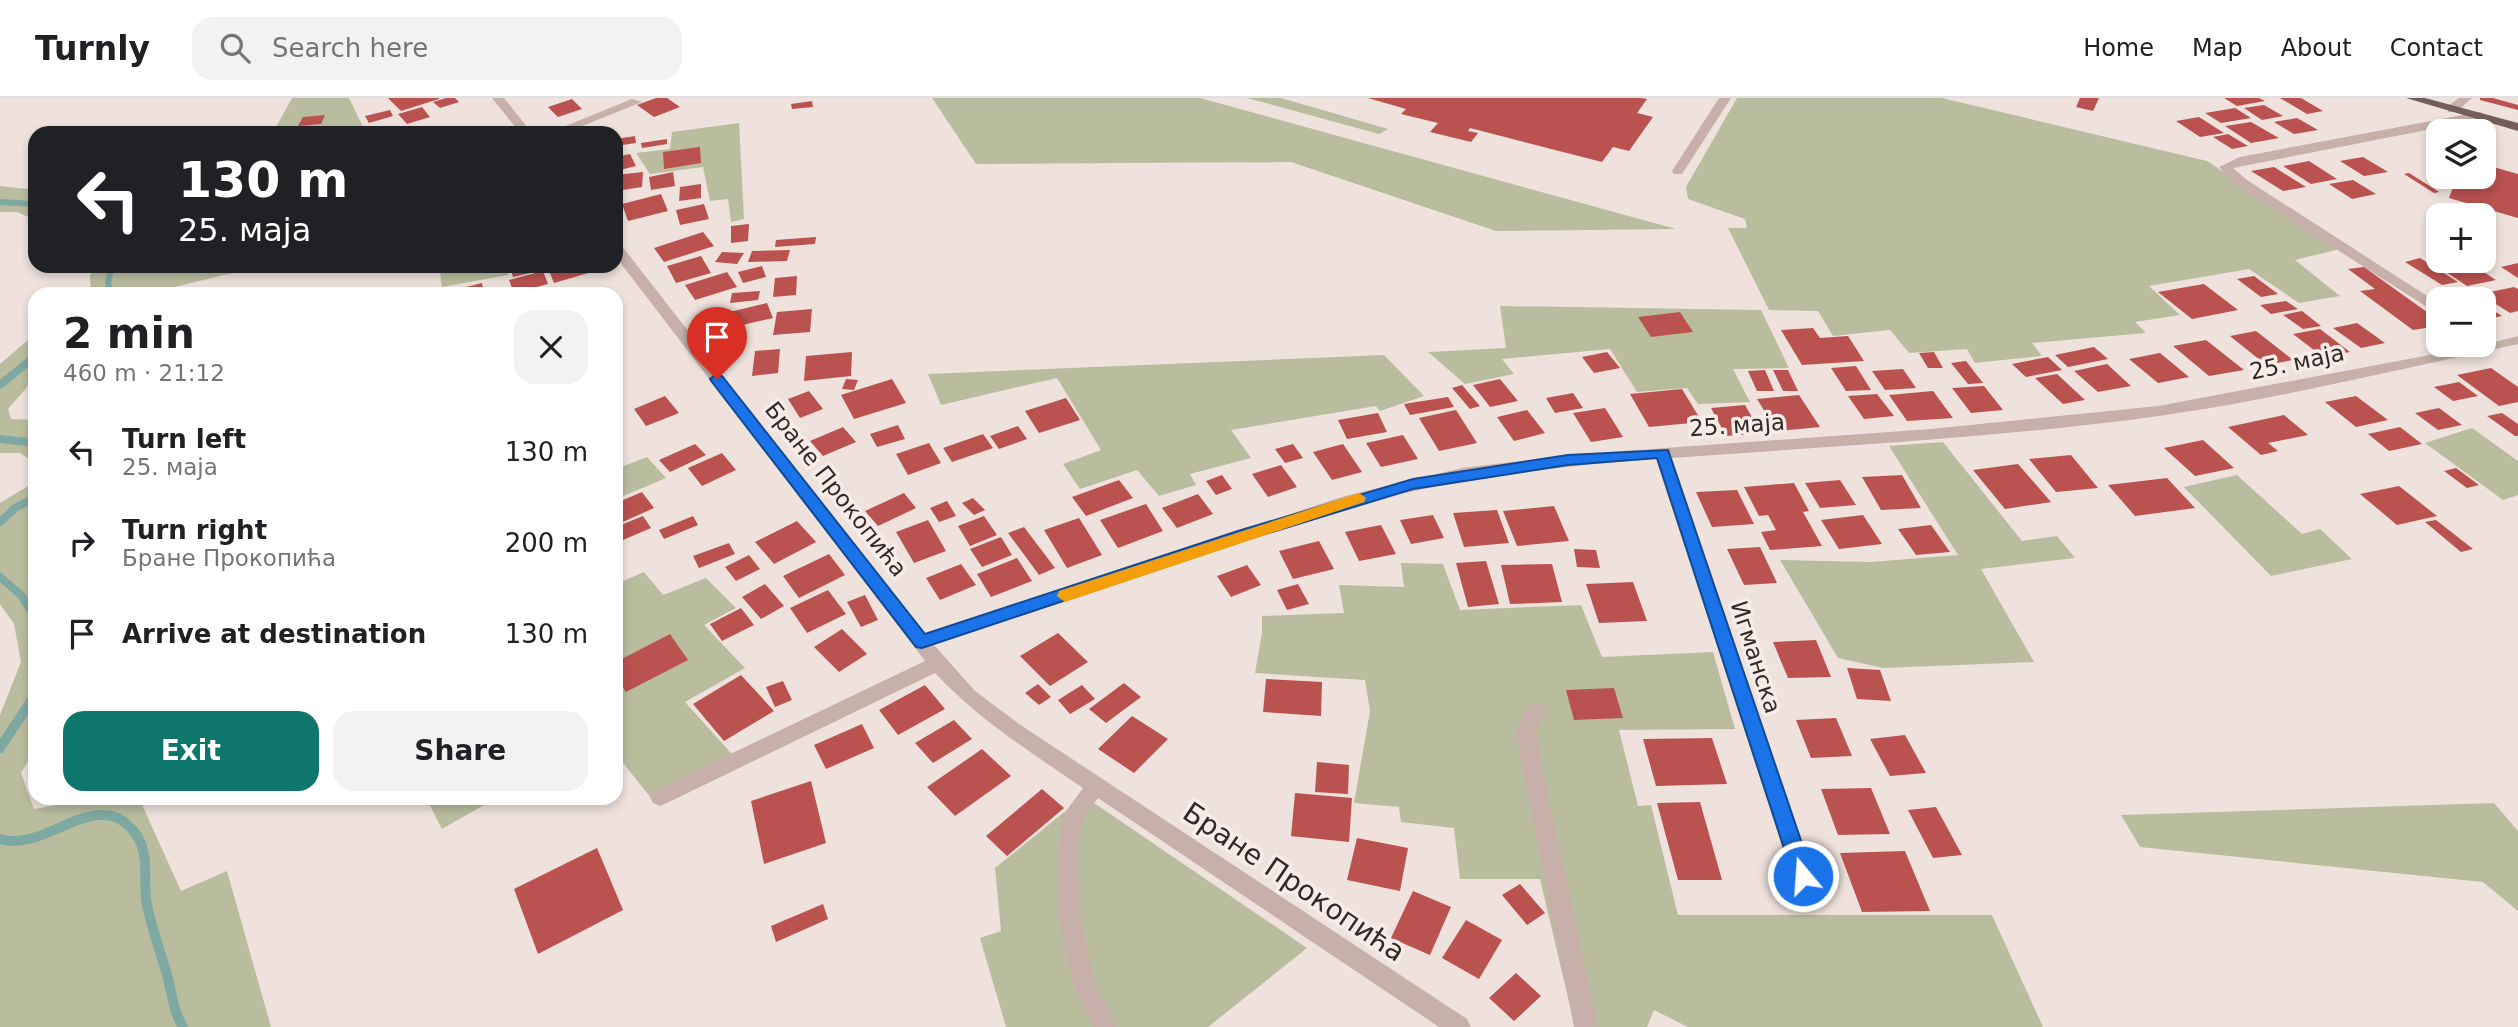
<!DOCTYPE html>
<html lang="en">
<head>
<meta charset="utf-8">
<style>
  :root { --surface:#fff; --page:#f2f2f2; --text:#202124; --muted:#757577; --line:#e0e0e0; --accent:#0f766e }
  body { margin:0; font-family:"DejaVu Sans",sans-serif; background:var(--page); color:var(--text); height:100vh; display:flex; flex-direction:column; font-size:26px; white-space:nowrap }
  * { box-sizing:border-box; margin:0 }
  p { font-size:23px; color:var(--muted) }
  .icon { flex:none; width:38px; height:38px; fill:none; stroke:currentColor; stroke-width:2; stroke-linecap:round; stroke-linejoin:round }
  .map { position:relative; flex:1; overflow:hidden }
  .drawer { position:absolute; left:28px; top:189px; width:595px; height:518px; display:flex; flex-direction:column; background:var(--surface); border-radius:21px; box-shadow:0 4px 10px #0003 }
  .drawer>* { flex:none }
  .top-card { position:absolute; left:28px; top:28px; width:595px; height:147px; border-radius:21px; box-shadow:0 4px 10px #0003; background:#202124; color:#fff; overflow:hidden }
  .controls { position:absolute; left:2426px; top:21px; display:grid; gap:14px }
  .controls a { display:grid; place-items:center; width:70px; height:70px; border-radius:14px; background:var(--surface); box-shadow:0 4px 10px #0003; font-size:35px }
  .pin { position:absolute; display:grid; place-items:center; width:60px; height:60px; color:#fff; margin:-72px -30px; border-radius:50% 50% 50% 0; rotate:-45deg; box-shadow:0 0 7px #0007 }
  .pin .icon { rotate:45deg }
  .me { position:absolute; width:77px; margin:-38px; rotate:342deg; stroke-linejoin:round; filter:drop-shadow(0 0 5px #0008) }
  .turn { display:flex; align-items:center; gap:24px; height:147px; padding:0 35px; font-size:32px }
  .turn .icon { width:91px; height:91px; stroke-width:2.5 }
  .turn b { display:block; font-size:49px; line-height:60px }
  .round { display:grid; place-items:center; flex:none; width:74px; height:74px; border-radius:21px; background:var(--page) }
  .summary { display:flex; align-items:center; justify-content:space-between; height:119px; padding:0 35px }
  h1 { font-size:42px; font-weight:600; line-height:52px }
  .action { display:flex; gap:14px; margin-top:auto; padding:14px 35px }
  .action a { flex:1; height:80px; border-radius:21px; background:var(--accent); color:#fff; font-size:28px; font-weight:600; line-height:80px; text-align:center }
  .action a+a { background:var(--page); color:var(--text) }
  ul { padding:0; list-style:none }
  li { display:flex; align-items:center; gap:21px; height:91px; padding:0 35px }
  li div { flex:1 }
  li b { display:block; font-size:26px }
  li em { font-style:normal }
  header { display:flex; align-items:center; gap:42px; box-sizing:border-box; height:98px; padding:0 35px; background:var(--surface); border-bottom:2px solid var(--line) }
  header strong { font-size:33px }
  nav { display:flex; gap:38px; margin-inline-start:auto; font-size:24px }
  .search { width:490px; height:63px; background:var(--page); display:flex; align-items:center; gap:18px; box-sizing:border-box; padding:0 24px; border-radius:21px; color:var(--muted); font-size:26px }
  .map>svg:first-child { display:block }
  .green { fill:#b9bd9d }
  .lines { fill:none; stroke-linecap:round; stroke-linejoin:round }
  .stream-far2 { stroke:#7ea9a2; stroke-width:6 }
  .stream-far1 { stroke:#7ea9a2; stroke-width:8 }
  .stream { stroke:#7ea9a2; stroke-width:10 }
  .building { fill:#ba524f }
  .minor { fill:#c6b0a9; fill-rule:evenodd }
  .major { fill:#745e5b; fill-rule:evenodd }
  .route { fill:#1a73e8; stroke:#114b97; stroke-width:2 }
  .slow { fill:#f59e0b }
  .labels { text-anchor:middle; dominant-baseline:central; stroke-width:7; stroke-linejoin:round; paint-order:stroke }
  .street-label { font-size:23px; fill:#342928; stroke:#f7ede8 }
  .near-street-label { font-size:28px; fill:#342928; stroke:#f7ede8 }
</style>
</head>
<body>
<header>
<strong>Turnly</strong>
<div class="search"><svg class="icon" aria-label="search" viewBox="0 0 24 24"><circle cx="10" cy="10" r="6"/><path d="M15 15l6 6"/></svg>Search here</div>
<nav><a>Home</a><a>Map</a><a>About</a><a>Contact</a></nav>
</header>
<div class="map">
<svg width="2518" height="929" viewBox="0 0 2518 929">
  <rect width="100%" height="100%" fill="#efe2dc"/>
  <!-- green -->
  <path class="green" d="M292,0H349L366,35L274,33Z
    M932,0H1200L1676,131L1496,133L1291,64L976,66Z
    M1247,0H1281L1388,31L1379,36Z
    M1737,0H1942L2207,63L2340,151L2295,162L2340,198L2299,205L2249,171L2149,188L2180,217L2135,224L2146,235L2032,245L2042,258L1975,265L1967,251L1909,255L1890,232L1833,238L1818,213L1769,212L1728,130H1747L1745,121L1688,101L1686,89Z
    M739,25L744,121L731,124L728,101L710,103L703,69L650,76L636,55L670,51L672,34Z
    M0,88L35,92V122L17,114H0Z
    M98,168H261L145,196H91L90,177Z
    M439,168H509L508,177L442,189L443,196H413L442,189Z
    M1500,208L1761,212L1789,270L1733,271L1750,304L1698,306L1687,290L1637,294L1610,251L1502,261L1514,276L1465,286L1428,254L1506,250Z
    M35,236V280L8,311L11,321L35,322V365L20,355H0V266Z
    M1384,257L1424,298L1380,313L1376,308L1231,332L1251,360L1190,376L1196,387L1159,398L1137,372L1080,391L1063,366L1101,352L1057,280L941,307L928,276Z
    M2472,330L2518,363V397L2503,402L2425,345Z
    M1943,344L2022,443L2057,438L2075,460L1981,471L2034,564L1883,570L1838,560L1780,462L1871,464L1958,457L1889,348Z
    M647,359L666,380L616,401V371Z
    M2237,377L2302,436L2320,431L2352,461L2271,478L2184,389Z
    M35,384V652L21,675L34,711L98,700H139L181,793L227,773L271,929H0V617L21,564L14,526L0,506V405Z
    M1401,465L1443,466L1460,512L1581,507L1602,559L1713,554L1735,631L1619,632L1638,708L1651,707L1678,817H1992L2043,929H1688L1654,912L1647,929H1575L1540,781H1460L1454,730L1401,724L1399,709L1354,705L1370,613L1365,582L1255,575L1262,535V518L1344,515L1339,487L1404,489Z
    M644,474L663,497L706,480L736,510L704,527L745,570L685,604L740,665L651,700L616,656V486Z
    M1083,699L1097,707L1307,850L1208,929H1006L980,840L1001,833L995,770Z
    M426,700H496L442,731Z
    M2494,705L2518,733V813L2483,784L2140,749L2121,717Z"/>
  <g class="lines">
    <!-- stream-far2 -->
    <path class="stream-far2" d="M0,104L35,106
      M110,196L108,184L112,168"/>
    <!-- stream-far1 -->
    <path class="stream-far1" d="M0,287L32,261L35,255
      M0,341L35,345
      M0,424L15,410L35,400
      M0,479L21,497L35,520"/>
    <!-- stream -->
    <path class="stream" d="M0,650L35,597
      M0,741C42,753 79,705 118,720C126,724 136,734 140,743C148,761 144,782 146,801C150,826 159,849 166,873C172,893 172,911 183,929"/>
  </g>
  <!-- building -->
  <path class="building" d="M388,0H439V1L401,13Z
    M446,0H455L459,4L440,10L433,4Z
    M656,0H667L680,9L654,19L637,7Z
    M1368,0H1641L1647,1L1637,15L1653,19L1629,53L1613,49L1602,64L1470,30L1468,33L1478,35L1471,44L1430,34L1438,25L1401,16L1406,11Z
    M2080,0H2099L2093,13L2076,9Z
    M2224,0H2259L2265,3L2237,8Z
    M2280,0H2301L2323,13L2307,16Z
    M2480,0H2493L2518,7V12L2480,2Z
    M572,1L582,11L558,19L548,9Z
    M812,3L813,9L792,11L791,6Z
    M2264,7L2283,18L2262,22L2244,10Z
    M422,9L430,19L407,26L398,16Z
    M2235,10L2251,20L2221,25L2205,15Z
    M390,12L393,18L369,25L365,18Z
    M325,17L321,26L298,28L303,19Z
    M2199,19L2224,35L2200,39L2176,23Z
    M2297,20L2318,32L2294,36L2274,24Z
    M2251,24L2279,40L2251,45L2225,28Z
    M2228,36L2248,48L2232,51L2213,39Z
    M635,38L636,45L616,48V41Z
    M667,41V46L642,50L641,45Z
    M700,49L701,65L664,71L663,54Z
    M630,56L636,68L616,73V59Z
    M2363,59L2388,74L2364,78L2340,63Z
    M2309,63L2337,81L2311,86L2283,68Z
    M2483,66L2518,76V120L2449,100L2457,79H2483Z
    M2274,69L2306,89L2283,93L2251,73Z
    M643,74L642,89L616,93V77Z
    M673,74L675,88L651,92L649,79Z
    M2409,75L2439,94L2434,95L2404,76Z
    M2353,82L2376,96L2352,101L2329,86Z
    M701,86V100L679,103L680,89Z
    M661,96L668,113L628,123L622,106Z
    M704,106L709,121L680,127L676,112Z
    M749,126L748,143L731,145V128Z
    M703,134L714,148L664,164L654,150Z
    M816,139L815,146L775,149L776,142Z
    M790,152L787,163L748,164L752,153Z
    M722,154L744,155L737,166L715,164Z
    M701,158L711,175L676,185L667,168Z
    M2420,160L2458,184L2442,187L2405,164Z
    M2518,165V180L2501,169Z
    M2471,166L2496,182L2467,188L2443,172Z
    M510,168H534L535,174L513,179Z
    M555,168H609V169L554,185L548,170Z
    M762,168L766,179L743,185L738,174Z
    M2364,169L2438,222V228L2413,232L2360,193L2375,191L2348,171Z
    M543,173L548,186L514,195L509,182Z
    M727,174L737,189L695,202L685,187Z
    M797,178L796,197L773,199L775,180Z
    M2254,178L2278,196L2261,199L2237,181Z
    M482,185L484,196H467L466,189Z
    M2204,186L2238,212L2192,221L2158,194Z
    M2514,189L2518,191V213L2510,215L2480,196Z
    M760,193L758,202L730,205L732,195Z
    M2467,195L2476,201H2441V200Z
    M2286,203L2298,211L2271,216L2260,207Z
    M767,205L773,220L725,231L721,216Z
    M2483,206L2502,218L2483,222Z
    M812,211L810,234L773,237L777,214Z
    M2302,213L2321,228L2303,231L2283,217Z
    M1680,214L1693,234L1651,239L1638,219Z
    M2357,225L2385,245L2361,250L2333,230Z
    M1813,230L1820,240L1848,238L1864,263L1802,267L1781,232Z
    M2320,231L2350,254L2323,259L2293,236Z
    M2256,233L2293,262L2266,267L2230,238Z
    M2206,242L2244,272L2209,278L2173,248Z
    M2094,249L2108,261L2068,269L2055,257Z
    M780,251L778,275L752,278L755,253Z
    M852,254L851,278L804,283L806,258Z
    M1607,254L1620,270L1594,275L1582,259Z
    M1934,254L1943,270H1928L1919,255Z
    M2160,255L2189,279L2158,285L2129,261Z
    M2048,259L2062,272L2026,279L2012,266Z
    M1966,263L1983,285L1968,286L1951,265Z
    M2107,266L2131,288L2098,294L2074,273Z
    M1856,268L1871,292L1846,293L1831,270Z
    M2491,270L2518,289V304L2499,308L2457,277Z
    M1903,271L1916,290L1885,292L1872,273Z
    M1765,272L1774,293H1757L1748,273Z
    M1773,272H1788L1798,293H1783Z
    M2057,276L2085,302L2063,306L2035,280Z
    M846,281L858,282L854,292L842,291Z
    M892,281L906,305L854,321L841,297Z
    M1500,281L1518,303L1490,309L1473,287Z
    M2459,284L2478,298L2453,303L2434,289Z
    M1462,287L1480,308L1470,311L1452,290Z
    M1984,288L2003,312L1971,315L1952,290Z
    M1682,291L1702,324L1649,329L1630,296Z
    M809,293L823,311L800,320L788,301Z
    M1933,293L1953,320L1907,323L1889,297Z
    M1573,295L1583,310L1555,315L1546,300Z
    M1877,296L1894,318L1864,321L1848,298Z
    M1799,297L1820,329L1777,333L1757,301Z
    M665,298L679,315L646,328L634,311Z
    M2356,298L2388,322L2356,329L2325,304Z
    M1448,299L1454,309L1410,317L1404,306Z
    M1066,300L1080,322L1039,335L1025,313Z
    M1745,307L1761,335L1726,338L1711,310Z
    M1605,310L1623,339L1591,344L1573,315Z
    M2439,310L2462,327L2438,332L2415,315Z
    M1456,312L1477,345L1439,353L1419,320Z
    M1527,312L1545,335L1514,343L1497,319Z
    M1378,315L1387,334L1347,341L1338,322Z
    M2502,315L2518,326V338H2515L2487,318Z
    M2284,317L2308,337L2268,345L2278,353L2261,357L2228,329Z
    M898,327L905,341L877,349L870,336Z
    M1018,328L1027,341L999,351L990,338Z
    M843,329L856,344L823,358L810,343Z
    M2400,329L2422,346L2389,353L2368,336Z
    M983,336L993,350L952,364L943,350Z
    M1403,337L1418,361L1381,369L1366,345Z
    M2203,342L2234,370L2195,378L2164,350Z
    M929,345L941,365L908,377L896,356Z
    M695,346L706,357L670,374L659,362Z
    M1293,346L1303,360L1285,365L1275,351Z
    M1343,346L1362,374L1332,382L1313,354Z
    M722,355L736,372L702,388L688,370Z
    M2071,357L2098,390L2056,394L2029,361Z
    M2018,366L2051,404L2005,411L1973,372Z
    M1281,367L1297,389L1268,399L1252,376Z
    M2456,370L2479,387L2467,390L2444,373Z
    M1222,377L1232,391L1216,397L1206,383Z
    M1902,377L1921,410L1881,412L1862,379Z
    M2167,380L2195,410L2135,418L2108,387Z
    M1119,382L1133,400L1086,418L1072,399Z
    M1840,382L1856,407L1820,410L1805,385Z
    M1794,385L1809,413L1803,414L1822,448L1770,452L1761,434L1776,432L1768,417L1759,418L1744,389Z
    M2399,388L2437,418L2397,427L2360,396Z
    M1737,392L1754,426L1712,429L1696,394Z
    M642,394L654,410L616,427V405Z
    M904,395L916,410L878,428L865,413Z
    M1198,396L1213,416L1177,430L1162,410Z
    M973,400L985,412L974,417L962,405Z
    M947,403L956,418L939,424L930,410Z
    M1146,406L1163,433L1118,450L1100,422Z
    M1554,408L1569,443L1517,448L1503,413Z
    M1497,412L1509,445L1464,449L1453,415Z
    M1433,417L1444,440L1411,446L1400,422Z
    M1863,417L1882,446L1839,451L1821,422Z
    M643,418L651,430L616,445V429Z
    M693,418L698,427L664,441L659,432Z
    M984,418L997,437L970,448L958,428Z
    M1079,420L1102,457L1067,470L1044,432Z
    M928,422L946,453L914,465L896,434Z
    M2436,422L2473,451L2461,454L2425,424Z
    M797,423L816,444L774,466L755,444Z
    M1381,427L1396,456L1359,463L1345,434Z
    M1931,427L1950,454L1916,457L1898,431Z
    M1024,429L1055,470L1039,477L1008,435Z
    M1001,439L1012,457L982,469L970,451Z
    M1319,443L1334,471L1293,481L1279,453Z
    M729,445L735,456L699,470L693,458Z
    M1760,449L1777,485L1744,487L1727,451Z
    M1574,451L1596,452L1600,470L1577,469Z
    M829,456L845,477L799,500L783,478Z
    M749,457L760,471L736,483L725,469Z
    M1017,460L1032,483L991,499L977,476Z
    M1486,463L1499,506L1468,509L1456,465Z
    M961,466L976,487L940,502L926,480Z
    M1552,466L1562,504L1510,506L1501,467Z
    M1247,467L1261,487L1231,499L1217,478Z
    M1633,484L1647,523L1599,525L1586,486Z
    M765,486L784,508L761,521L742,499Z
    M1298,486L1309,506L1287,512L1277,492Z
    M828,492L846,516L807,535L790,510Z
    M865,497L878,522L861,529L847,504Z
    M741,510L754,527L722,543L710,526Z
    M842,531L867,556L839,574L814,549Z
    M1058,535L1088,564L1050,588L1020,558Z
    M670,536L688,562L626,594L616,579V564Z
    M1816,542L1831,579L1788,580L1773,544Z
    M1847,570L1880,572L1891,603L1857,601Z
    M741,577L774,613L724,643L693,606Z
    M1266,581L1322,584L1321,618L1263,614Z
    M783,583L792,602L775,609L766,589Z
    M1124,585L1141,599L1106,625L1089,611Z
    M1038,586L1051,599L1039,607L1025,595Z
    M925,587L945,611L898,637L879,612Z
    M1082,587L1095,601L1070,616L1058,602Z
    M1614,590L1623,620L1574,622L1566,592Z
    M1132,618L1168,641L1134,675L1098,651Z
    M1836,620L1852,658L1811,660L1796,622Z
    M954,622L972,641L933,665L915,645Z
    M862,626L874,650L826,671L814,647Z
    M1905,637L1926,675L1890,678L1870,641Z
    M1712,640L1727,686L1656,688L1643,641Z
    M982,651L1011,678L955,718L927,689Z
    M1317,664L1349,667L1348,696L1315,694Z
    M811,683L826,745L764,766L751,703Z
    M1871,690L1890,736L1838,737L1821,691Z
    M1042,691L1064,710L1007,758L986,738Z
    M1295,695L1352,700L1349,744L1291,738Z
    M1700,704L1722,782H1678L1657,705Z
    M1936,709L1962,757L1933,760L1908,712Z
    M1357,740L1408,750L1400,793L1347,782Z
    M597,750L623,812L538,856L514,791Z
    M1905,753L1930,813L1862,814L1840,755Z
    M1520,786L1545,815L1527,827L1502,797Z
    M1413,793L1451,809L1430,857L1391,840Z
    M823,806L828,821L776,844L771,828Z
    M1466,822L1502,842L1479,881L1442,860Z
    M1516,875L1541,898L1514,923L1489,900Z"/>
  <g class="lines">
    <!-- minor -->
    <path class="minor" d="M492,0H504L532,35H520Z
      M1719,0H1731L1682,76H1674L1672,73Z
      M2459,0H2472L2456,14H2448V8Z
      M632,1L642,4L565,35H548Z
      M2479,14L2483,15V21L2233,70L2247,82L2438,205V216L2237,88L2219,69L2240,59Z
      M616,146L621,147L925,536L1345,398L1462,370L1568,357L1931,331L2158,308L2483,247L2518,238V246C2399,271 2279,301 2159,318C1998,340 1834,348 1672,360L1814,778L1811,785L1803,787L1795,785L1792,778L1656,361C1553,368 1454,381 1355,407L934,547L975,593L1019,626L1467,921L1471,929H1439L1098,700L1084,719L1078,749L1079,814L1094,881L1117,929H1093L1072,882L1057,814L1058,749L1064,716L1083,690C1030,654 978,621 935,575L667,705L660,708L653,705L650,699L653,693L925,563L616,159Z
      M1535,605L1542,608L1545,613L1537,630L1539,653L1598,929H1574L1519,653L1517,630L1528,608Z"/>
    <!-- major -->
    <path class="major" d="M2406,0H2425L2518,25V33Z"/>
  </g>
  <!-- route -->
  <path class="route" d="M717,276L722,278L925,536L1238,433L1413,381L1568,357L1668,352L1813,778L1810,784L1803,786L1796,784L1793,778L1657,360L1568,367L1413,391L1249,441L922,550L916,549L712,284L710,281Z"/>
  <!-- slow -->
  <path class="slow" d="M1359,395L1366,400L1364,404L1065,504L1057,498L1059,493Z"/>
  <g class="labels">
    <!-- street labels -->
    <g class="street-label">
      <text transform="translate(2297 264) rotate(-12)">25. маја</text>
      <text transform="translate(1737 327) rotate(-4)">25. маја</text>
      <text transform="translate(836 391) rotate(52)">Бране Прокопића</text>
      <text transform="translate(1756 559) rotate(72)">Игманска</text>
    </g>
    <!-- near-street labels -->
    <g class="near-street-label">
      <text transform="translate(1294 784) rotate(34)">Бране Прокопића</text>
    </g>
  </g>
</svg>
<div class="controls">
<a><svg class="icon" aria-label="layers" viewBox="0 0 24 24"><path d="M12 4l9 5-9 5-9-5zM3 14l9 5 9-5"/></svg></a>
<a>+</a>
<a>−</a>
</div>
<div class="pin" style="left:717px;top:281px;background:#d93025"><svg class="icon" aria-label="arrive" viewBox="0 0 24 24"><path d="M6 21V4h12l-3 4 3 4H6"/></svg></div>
<svg class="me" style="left:1803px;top:778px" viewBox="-20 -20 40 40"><circle r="17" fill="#1a73e8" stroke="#fff" stroke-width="3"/><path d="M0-11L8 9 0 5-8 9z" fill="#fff"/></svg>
<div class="top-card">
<div class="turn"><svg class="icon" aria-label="left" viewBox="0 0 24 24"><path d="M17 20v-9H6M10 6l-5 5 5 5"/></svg><div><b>130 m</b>25. маја</div></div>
</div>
<section class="drawer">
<div class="summary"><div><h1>2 min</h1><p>460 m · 21:12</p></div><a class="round"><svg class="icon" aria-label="close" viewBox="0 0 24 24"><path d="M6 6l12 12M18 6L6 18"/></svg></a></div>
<ul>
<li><svg class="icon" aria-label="left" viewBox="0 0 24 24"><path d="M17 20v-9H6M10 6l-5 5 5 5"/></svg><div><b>Turn left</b><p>25. маја</p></div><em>130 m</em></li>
<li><svg class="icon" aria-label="right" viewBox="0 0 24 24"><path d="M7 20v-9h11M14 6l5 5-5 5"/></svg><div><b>Turn right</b><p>Бране Прокопића</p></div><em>200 m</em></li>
<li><svg class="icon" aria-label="arrive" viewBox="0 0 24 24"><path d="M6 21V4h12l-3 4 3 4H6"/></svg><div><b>Arrive at destination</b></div><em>130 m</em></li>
</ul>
<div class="action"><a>Exit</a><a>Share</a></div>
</section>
</div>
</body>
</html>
